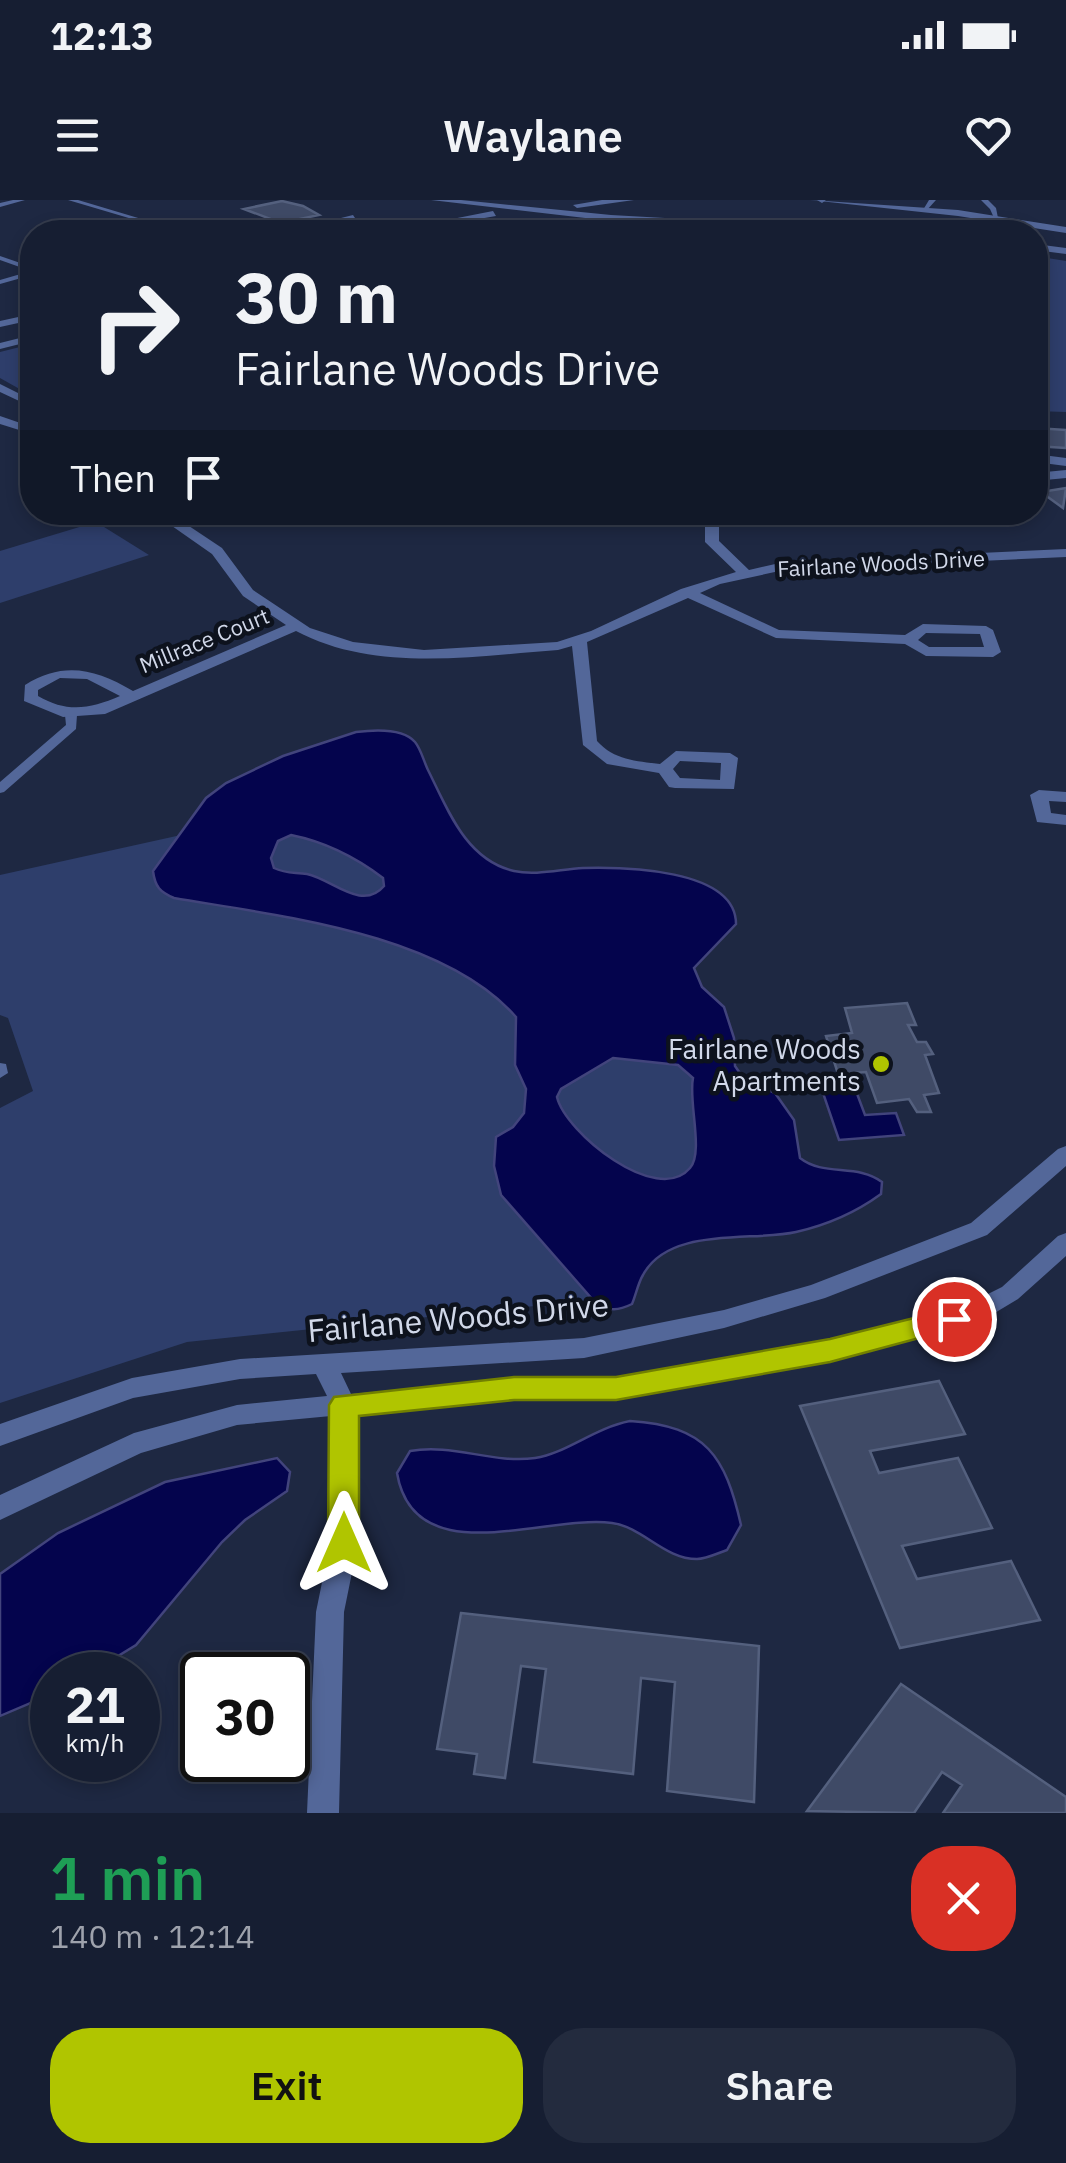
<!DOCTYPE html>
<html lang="en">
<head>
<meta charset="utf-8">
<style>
  :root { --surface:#161e32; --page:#232b3e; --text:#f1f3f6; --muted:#9ea2ac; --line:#353c4d; --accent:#b0c500 }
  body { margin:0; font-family:"IBM Plex Sans",sans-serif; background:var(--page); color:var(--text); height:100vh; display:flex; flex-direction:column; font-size:38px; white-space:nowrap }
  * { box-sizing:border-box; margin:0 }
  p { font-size:32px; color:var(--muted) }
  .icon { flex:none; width:55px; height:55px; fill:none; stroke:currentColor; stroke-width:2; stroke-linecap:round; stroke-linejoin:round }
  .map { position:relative; height:1613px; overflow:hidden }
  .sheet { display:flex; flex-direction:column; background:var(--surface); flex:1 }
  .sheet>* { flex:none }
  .banner { position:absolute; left:20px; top:20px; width:1028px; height:305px; border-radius:40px; box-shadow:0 5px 15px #0003,0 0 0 2px var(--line); background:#161e32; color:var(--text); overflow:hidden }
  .speed { position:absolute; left:30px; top:1452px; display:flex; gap:20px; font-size:50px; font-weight:700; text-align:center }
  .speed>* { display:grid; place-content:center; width:130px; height:130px; border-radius:50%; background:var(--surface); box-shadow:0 5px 15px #0003,0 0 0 2px var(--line); line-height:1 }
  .speed small { font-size:25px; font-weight:400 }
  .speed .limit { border:5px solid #111; border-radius:15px; background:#fff; color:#111 }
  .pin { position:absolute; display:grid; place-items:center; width:85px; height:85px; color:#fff; margin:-42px; border:5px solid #fff; border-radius:50%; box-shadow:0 2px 10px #0007 }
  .me { position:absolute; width:110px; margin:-55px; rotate:0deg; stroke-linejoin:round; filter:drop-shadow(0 0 8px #0008) }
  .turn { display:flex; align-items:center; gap:35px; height:210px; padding:0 50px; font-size:45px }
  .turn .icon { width:130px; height:130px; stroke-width:2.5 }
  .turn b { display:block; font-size:70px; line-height:85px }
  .then { display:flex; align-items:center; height:95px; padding:0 50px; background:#0003; gap:20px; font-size:38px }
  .round { display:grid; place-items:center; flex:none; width:105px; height:105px; border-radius:40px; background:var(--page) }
  .overview { display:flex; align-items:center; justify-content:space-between; height:170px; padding:0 50px }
  h1 { font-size:60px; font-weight:600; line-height:75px; color:#1e9e55 }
  .primary-button { display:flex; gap:20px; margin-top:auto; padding:20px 50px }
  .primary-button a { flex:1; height:115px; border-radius:40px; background:var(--accent); color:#111; font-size:40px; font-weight:600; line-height:115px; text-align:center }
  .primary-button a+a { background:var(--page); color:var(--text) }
  .status { display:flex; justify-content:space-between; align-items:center; height:70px; padding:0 50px; background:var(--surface); direction:ltr }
  .status svg { height:28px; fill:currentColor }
  header { display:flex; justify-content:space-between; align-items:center; height:130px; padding:0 50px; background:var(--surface); font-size:45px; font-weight:600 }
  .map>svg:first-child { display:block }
  .green { fill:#2e3e6b }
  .water { fill:#04044d; stroke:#42447c; stroke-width:2.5; fill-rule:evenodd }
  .building { fill:#3f4a66; stroke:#54607e; stroke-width:2.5 }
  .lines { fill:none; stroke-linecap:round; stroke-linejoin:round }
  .service { fill:#536799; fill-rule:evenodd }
  .minor { fill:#536799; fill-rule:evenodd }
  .tertiary { fill:#536799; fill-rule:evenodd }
  .route { fill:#b0c500; stroke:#728000; stroke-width:2.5 }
  .poi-dot { fill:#b0c500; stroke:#0d121d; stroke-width:4 }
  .labels { text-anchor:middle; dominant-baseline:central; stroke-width:9; stroke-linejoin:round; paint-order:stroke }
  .far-street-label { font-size:22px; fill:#d1d8e9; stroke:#0d121d }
  .poi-label { font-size:28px; fill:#d1d8e9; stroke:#0d121d; text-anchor:end }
  .near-street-label { font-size:32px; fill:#d1d8e9; stroke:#0d121d }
</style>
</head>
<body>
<div class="status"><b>12:13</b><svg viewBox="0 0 49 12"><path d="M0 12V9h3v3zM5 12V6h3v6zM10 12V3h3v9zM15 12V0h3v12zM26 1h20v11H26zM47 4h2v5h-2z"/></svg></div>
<header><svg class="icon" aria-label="menu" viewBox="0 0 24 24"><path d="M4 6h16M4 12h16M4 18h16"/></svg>Waylane<svg class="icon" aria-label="heart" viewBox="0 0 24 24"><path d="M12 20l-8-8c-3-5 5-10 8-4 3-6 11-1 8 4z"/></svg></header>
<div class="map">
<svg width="1066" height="1613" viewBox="0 0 1066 1613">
  <rect width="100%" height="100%" fill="#1e2842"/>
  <!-- green -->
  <path class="green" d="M1035,56L1066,61V212L1035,211Z
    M32,144V196L0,178V152Z
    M96,322L149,355L0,403V351Z
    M181,635L161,659L174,698C281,716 440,733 516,817L515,865L526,889L524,913L513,927L501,995L593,1100L187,1142L0,1203V908L33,891L8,818L0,815V675Z
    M291,635L336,647L383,678L384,686C362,712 332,679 307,674C294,672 286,674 274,668L270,658L278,641Z
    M613,858L678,865L693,878C687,902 704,953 690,968C657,1007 565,932 557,897L561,889Z"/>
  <!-- water -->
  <path class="water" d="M356,532C372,530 403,528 415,542C421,549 424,562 428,570C448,610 466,660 514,671C536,676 561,669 583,668C622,667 736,668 736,724L694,768L702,787L724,807L734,838L735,866L744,879L775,893L794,920L800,958C824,977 857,963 882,982L881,994C855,1013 827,1025 796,1032C752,1042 669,1026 643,1075C638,1083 636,1095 632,1104C616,1112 607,1111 593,1100L501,995L494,966L496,937L513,927L524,913L526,889L515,865L516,817C442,733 279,716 174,698C160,692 155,687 153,671L206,598L226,583L283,556ZM291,635C326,642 354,656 383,678L384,686C362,712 332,679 307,674C295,672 286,674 274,668L271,658L278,641ZM613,858L678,865L693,878C688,901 704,952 690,968C657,1007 565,932 557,897L561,889Z
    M856,891L865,915L896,913L904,935L839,940L823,893Z
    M630,1221C707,1226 725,1256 741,1325L727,1350C718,1353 706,1359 697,1359C664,1359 643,1327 612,1323C546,1314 414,1374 397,1273L410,1251C452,1243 493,1264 535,1258C567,1253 594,1228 630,1221Z
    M277,1258L290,1272L287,1291L245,1320L222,1342L136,1445L87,1475H52V1494L0,1516V1374L58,1333L165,1282Z"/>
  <!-- building -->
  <path class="building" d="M282,1L303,6L319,15L281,23L244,9Z
    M1035,228L1066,230V248L1035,246Z
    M1066,288L1063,308L1041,292Z
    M907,803L916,825H908L917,842H926L933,854L925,855L939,893L924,895L931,912H917L909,899L877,903L866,872L838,874L826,836L852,833L845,808Z
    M939,1181L965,1234L870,1251L879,1273L958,1258L992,1328L902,1346L917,1379L1011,1361L1040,1420L900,1448L800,1206Z
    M461,1413L759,1446L754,1602L667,1591L675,1482L641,1478L633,1574L534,1562L546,1469L521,1466L505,1578L474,1574L477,1554L437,1549Z
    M901,1484L1066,1597V1613H943L962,1585L942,1572L914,1613L807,1611Z"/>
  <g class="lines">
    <!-- service -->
    <path class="service" d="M13,0H25L0,7V3Z
      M68,0H78L185,32H176Z
      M929,0H936L927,10H923Z
      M981,0H988L996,8L998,18H994L990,9Z
      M353,15L355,18L305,30L307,32L293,30Z
      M0,56L32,67V75L0,84V80L31,71L0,60Z
      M71,511L77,515L76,529L4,592L0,593V582L66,525L65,515Z
      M0,863L6,864L8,873L0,878Z"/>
    <!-- minor -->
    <path class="minor" d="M817,0H826L822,3Z
      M0,184L32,200V207L0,192Z
      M0,216L32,227V234L0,224Z
      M1035,254L1066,258V266L1035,262Z
      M1066,270V278L1035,281V273Z
      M152,312H168L222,348L253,390L310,428L353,442L424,450L557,442L591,431L681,389L736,372L705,342V312H719V341L749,370L784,362L1066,349V357L784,370L720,384L700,393L779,430L905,435L923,424L986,426L993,430L1001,452L993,457L926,456L905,444L776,438L688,398L587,442L597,541C614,560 636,561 660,564L676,551L730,553L738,558L734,589L675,588L669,587L659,573L607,564L583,545L572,446L558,450C473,456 375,473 296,431L105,514L63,517L24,501L25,485C64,461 95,469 133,491L286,425L243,396L212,354ZM926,433L980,434L984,447H929L918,440ZM60,478L87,479L120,496C90,509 67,513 38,496V490ZM680,561L721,563L720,580L680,578L673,569Z
      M1039,590L1066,592V602L1049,601L1051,613L1066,615V625L1037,622L1030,595Z
      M1066,946V966L987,1035L825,1098L724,1128L584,1158L341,1173L351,1194L514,1179L617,1178L724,1161L927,1119L970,1103L1002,1087L1058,1036L1066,1033V1056L1018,1099L988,1117L929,1137L724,1181L617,1198L514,1199L357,1214L358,1343L344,1412L339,1613H307L316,1412L330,1343L331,1216L237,1225L141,1253L0,1320V1295L134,1233L237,1205L327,1196L316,1174L240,1179L133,1198L0,1246V1224L132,1178L240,1159L584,1138L724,1110L811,1085L971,1023L1058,949Z"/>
    <!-- tertiary -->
    <path class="tertiary" d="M431,0H461L611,15L916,32L611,21Z
      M602,0H634L577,8L573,5Z
      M810,0L958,10L1066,27V33L958,16Z
      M493,11L496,16L404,32H386Z
      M611,25L614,30L546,32L551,29Z
      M1035,44L1066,48V54L1035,50Z
      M32,114V120L0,127V121Z
      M32,135V141L0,149V143Z"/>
  </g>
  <!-- route -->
  <path class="route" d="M954,1108L964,1111L968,1119L964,1126L830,1162L616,1200H514L359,1216V1343L355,1352L344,1356L333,1352L328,1343L329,1205L334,1197L514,1177H616L830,1139Z"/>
  <!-- markers -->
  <circle class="poi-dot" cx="881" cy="864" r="10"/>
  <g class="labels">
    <!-- far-street labels -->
    <g class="far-street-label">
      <text transform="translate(881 363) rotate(-3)">Fairlane Woods Drive</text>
      <text transform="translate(204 440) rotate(-22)">Millrace Court</text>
    </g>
    <!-- poi labels -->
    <g class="poi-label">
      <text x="861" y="848">Fairlane Woods<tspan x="861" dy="32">Apartments</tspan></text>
    </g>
    <!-- near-street labels -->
    <g class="near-street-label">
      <text transform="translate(458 1117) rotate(-5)">Fairlane Woods Drive</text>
    </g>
  </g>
</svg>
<div class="speed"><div>21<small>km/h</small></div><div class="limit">30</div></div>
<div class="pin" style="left:954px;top:1119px;background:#d93025"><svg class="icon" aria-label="arrive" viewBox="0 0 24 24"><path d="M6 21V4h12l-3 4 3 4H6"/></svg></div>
<svg class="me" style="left:344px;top:1343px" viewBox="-20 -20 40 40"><path d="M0-17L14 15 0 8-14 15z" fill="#b0c500" stroke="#fff" stroke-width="4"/></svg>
<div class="banner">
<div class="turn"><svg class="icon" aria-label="right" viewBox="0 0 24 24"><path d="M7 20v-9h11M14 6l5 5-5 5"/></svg><div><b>30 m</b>Fairlane Woods Drive</div></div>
<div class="then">Then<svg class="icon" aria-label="arrive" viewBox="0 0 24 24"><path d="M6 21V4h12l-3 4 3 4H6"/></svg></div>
</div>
</div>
<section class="sheet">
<div class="overview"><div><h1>1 min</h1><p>140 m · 12:14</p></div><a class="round" style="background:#d93025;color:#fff"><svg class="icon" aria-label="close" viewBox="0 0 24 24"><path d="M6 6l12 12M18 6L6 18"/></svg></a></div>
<div class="primary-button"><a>Exit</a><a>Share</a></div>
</section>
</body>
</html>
